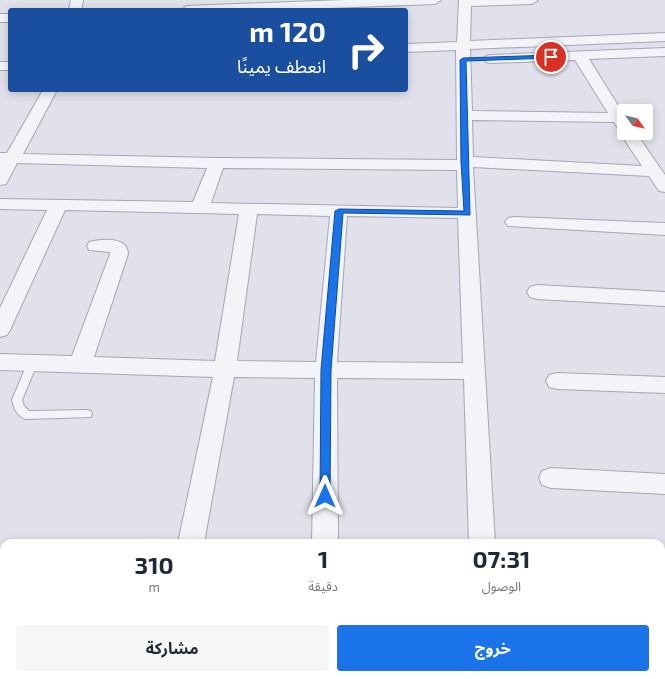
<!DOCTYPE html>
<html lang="ar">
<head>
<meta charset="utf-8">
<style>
  :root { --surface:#fff; --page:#f6f6f7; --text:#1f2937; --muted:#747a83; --accent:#1a73e8 }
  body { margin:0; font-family:"Exo 2","Noto Sans Arabic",sans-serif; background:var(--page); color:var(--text); direction:rtl; height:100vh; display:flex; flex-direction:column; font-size:15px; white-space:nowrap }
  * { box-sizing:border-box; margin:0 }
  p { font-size:13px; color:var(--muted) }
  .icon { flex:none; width:22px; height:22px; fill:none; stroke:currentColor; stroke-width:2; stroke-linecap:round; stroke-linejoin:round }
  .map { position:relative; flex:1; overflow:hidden; direction:ltr }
  .side { position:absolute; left:0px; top:539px; width:665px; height:140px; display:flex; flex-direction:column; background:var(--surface); border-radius:12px 12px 0 0; box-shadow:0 2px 10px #0003; direction:rtl }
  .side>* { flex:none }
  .banner { position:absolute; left:8px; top:8px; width:400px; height:84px; border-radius:4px; box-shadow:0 2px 10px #0003; direction:rtl; background:#1a4fa0; color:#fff; overflow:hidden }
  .needle { width:26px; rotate:124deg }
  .fabs { position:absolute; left:617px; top:104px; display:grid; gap:8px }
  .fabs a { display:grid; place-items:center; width:36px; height:36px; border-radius:4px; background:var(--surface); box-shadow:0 2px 10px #0003; font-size:20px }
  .pin { position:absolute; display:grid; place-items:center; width:34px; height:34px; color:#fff; margin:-17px; border:2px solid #fff; border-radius:50%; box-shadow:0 1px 4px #0007 }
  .me { position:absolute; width:44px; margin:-22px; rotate:0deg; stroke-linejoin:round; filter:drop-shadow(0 0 3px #0008) }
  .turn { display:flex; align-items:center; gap:14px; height:84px; padding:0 16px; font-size:18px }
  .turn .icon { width:52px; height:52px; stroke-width:2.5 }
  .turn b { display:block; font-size:28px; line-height:34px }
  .eta { display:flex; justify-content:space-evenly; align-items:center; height:68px; text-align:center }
  .eta b { font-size:24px; font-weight:700; line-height:28px }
  .cta { display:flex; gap:8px; margin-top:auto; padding:8px 16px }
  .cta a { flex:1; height:46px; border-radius:4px; background:var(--accent); color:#fff; font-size:16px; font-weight:700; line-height:46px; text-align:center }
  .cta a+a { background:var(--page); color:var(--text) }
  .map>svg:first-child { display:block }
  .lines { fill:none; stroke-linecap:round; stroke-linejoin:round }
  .lane-casing { stroke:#a5a6b5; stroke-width:2 }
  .street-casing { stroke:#a5a6b5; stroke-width:2 }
  .lane { fill:#f3f4f8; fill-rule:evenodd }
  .street { fill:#f3f4f8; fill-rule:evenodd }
  .route { fill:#1a73e8; stroke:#114b97 }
</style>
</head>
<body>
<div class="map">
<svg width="665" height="679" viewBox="0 0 665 679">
  <rect width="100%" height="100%" fill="#e0e1ea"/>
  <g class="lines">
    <!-- lane casing -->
    <g class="lane-casing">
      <path id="lane" d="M32,360L36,361L37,364L22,400L24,406L29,411L87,410L91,411L92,414L91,417L26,419C17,416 14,409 12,400L27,364L28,361Z"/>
    </g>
    <!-- street casing -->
    <g class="street-casing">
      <path id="street" d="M71,0H83L81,10H69Z
        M344,0H441L435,4L278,10H181L187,6Z
        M459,0H538L532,4L471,6L470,41L665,33V41L470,49L472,111L608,113L575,60L491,63L486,62L484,59L486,56L491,55L665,48V56L589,59L624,115V133H636L665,175V192L659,191L649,176L473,167L495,543H469L464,379L337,378L338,543H312L315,378L234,377L204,543H178L213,377L0,370V354L72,356L110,254V252L89,250L87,246L89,242C101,239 128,236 128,254L94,357L215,361L239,214L65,210L10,330L7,335L0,337V308L47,210L0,209V199L193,202L207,168L17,163L6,184L0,185V153H7L43,90H57L23,154L217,158L457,160L456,50L406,52V44L457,42ZM472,120L614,122L619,130L622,131L620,133L642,166L473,157ZM223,168L457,170L458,208L211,203ZM257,214L330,216L316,362L237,361ZM347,216L458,218L463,363L337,362Z
        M0,14H10V22H0Z
        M0,62H10V70H0Z
        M514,217L665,223V235L508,226L505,222L508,218Z
        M537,285L665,292V306L537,299L530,297L527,292L530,287Z
        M557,373L665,377V393L557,389L549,387L546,381L549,375Z
        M551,468L665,474V494L551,488L542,485L539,478L542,471Z
        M0,600H4V626H0Z
        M69,675H99L97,679H67Z
        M472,675H502L503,679H473Z"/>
    </g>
    <!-- lane -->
    <use href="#lane" class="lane"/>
    <!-- street -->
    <use href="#street" class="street"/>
  </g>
  <!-- route -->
  <path class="route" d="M551,55L554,57L553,58L466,61L470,215L343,213L331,370L330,496L329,499H321L320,496L321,370L335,211L339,209L464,211L461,162L460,60L463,58Z"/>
</svg>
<div class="fabs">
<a><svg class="needle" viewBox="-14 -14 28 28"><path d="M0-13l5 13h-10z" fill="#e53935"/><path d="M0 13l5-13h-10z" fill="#747a83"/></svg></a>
</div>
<div class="pin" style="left:551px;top:57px;background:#d93025"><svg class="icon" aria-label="arrive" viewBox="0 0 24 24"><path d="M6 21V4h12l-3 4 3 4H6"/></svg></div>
<svg class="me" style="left:325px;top:496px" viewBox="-20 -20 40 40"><path d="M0-17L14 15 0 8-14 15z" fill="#1a73e8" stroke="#fff" stroke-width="4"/></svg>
<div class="banner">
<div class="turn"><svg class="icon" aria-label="right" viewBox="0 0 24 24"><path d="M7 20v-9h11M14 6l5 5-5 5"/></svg><div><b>120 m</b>انعطف يمينًا</div></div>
</div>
<section class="side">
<div class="eta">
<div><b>07:31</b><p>الوصول</p></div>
<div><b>1</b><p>دقيقة</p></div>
<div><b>310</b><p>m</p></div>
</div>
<div class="cta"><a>خروج</a><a>مشاركة</a></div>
</section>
</div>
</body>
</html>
